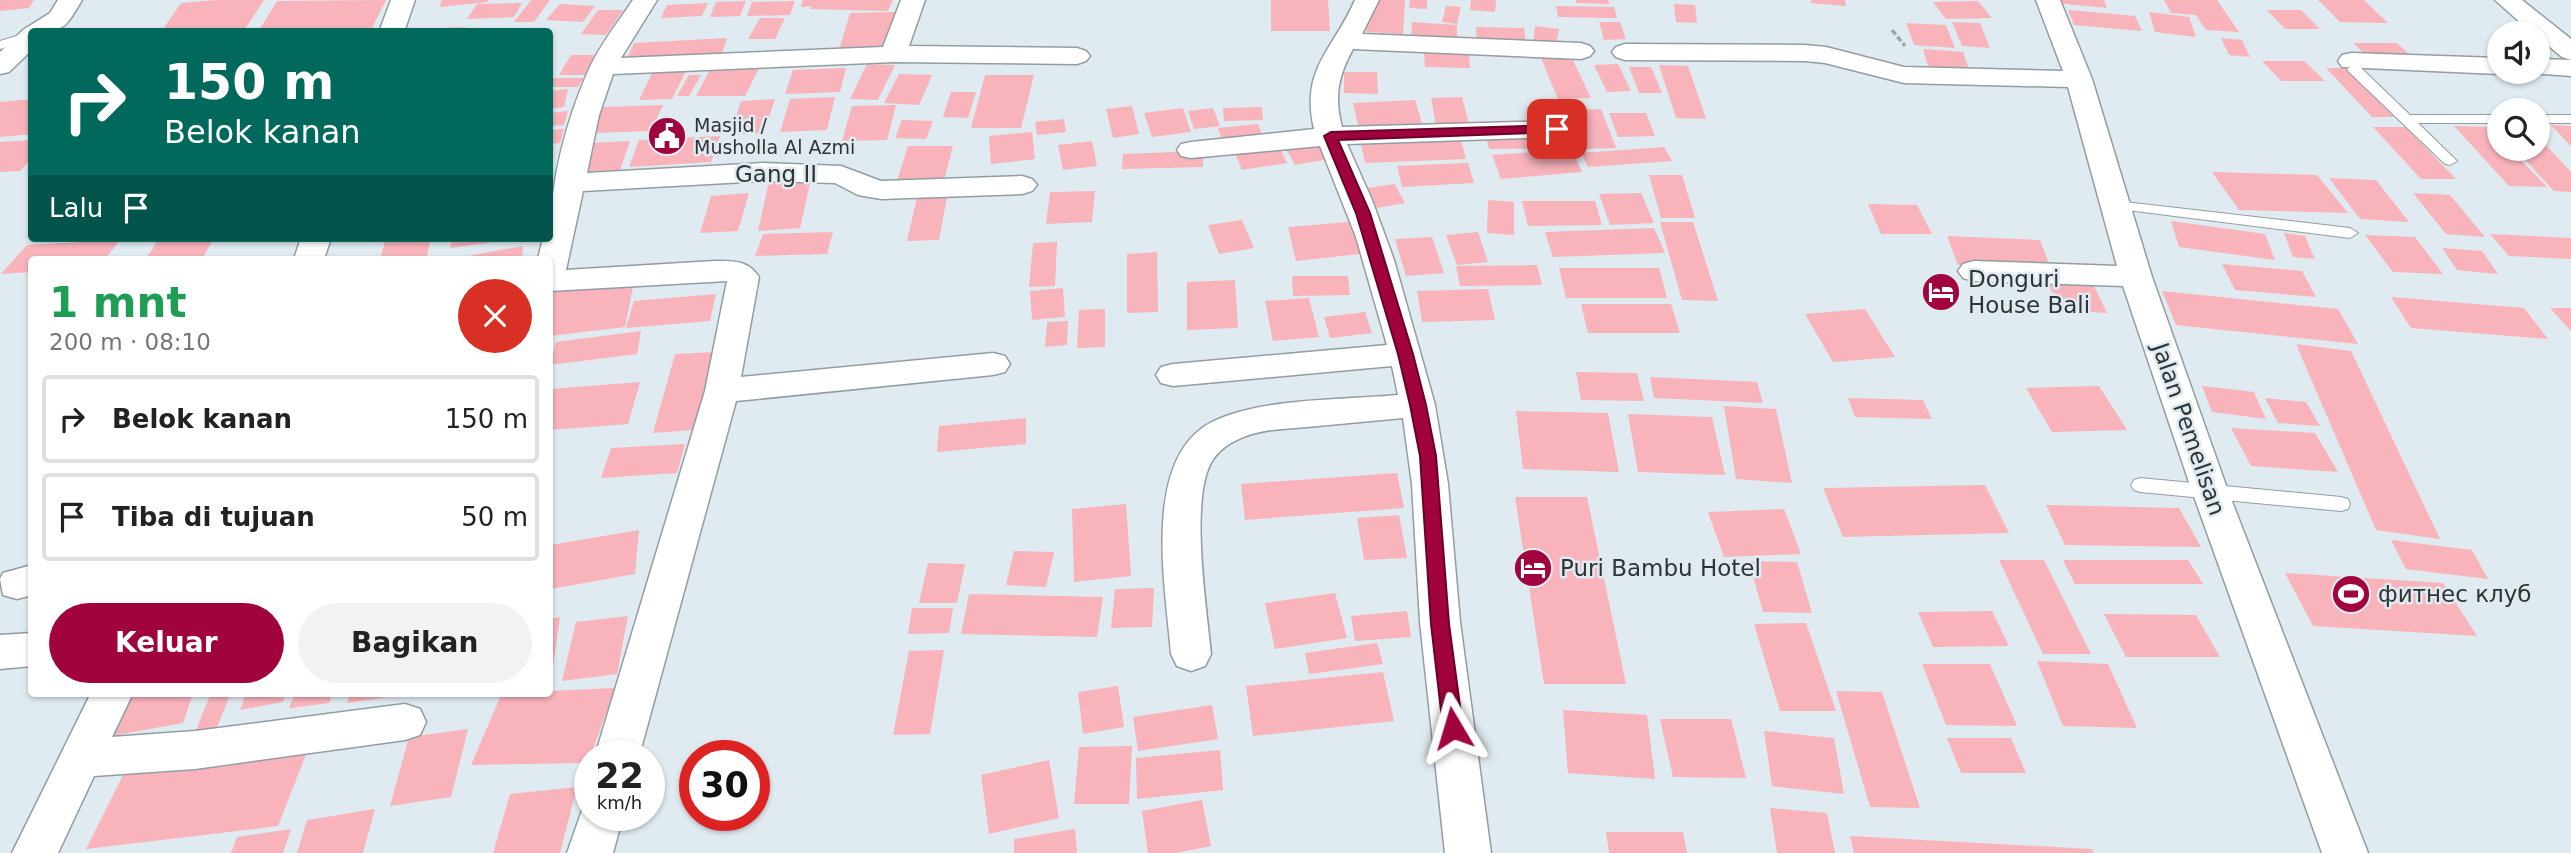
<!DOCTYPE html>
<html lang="id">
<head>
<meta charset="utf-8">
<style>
  :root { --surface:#fff; --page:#f2f2f2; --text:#222; --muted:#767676; --line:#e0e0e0; --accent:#a1033e }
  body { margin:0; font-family:"DejaVu Sans",sans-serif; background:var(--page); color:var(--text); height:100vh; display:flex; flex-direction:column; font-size:26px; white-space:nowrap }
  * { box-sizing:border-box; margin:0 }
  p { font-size:23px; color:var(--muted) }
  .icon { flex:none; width:38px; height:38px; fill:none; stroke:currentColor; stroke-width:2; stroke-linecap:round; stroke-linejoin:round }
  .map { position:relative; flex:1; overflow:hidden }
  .panel { position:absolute; left:28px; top:256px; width:525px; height:441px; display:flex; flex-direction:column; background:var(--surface); border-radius:7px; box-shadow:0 2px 5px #0004 }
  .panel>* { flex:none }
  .top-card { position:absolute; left:28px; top:28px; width:525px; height:214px; border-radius:7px; box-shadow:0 2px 5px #0004; background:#00695c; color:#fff; overflow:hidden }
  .tools { position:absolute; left:2487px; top:21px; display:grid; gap:14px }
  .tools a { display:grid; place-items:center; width:63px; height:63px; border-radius:50%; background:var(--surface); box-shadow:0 2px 5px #0004; font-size:35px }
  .speed { position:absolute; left:574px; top:740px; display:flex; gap:14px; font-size:35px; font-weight:700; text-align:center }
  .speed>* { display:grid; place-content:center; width:91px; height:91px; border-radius:50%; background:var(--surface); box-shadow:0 2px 5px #0004; line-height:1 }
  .speed small { font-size:18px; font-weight:400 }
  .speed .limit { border:10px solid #d22; background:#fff; color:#111 }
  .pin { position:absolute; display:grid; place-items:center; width:60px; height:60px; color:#fff; margin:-30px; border-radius:14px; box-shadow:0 4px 10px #0006 }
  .me { position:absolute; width:77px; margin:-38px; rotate:353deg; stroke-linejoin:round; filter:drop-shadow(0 0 5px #0008) }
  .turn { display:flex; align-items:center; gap:24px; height:147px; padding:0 21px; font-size:32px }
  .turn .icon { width:91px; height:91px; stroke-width:2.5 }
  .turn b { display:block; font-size:49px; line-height:60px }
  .then { display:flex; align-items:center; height:66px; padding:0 21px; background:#0003; gap:14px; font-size:26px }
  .round { display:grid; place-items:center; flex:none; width:74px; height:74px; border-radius:37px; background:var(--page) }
  .summary { display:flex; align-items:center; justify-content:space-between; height:119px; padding:0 21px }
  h1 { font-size:42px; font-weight:700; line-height:52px; color:#1e9e55 }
  .cta { display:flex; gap:14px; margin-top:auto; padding:14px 21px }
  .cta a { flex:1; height:80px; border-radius:42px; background:var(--accent); color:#fff; font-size:28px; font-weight:700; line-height:80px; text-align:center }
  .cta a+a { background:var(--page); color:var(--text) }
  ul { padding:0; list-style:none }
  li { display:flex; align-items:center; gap:21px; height:88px; margin:0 14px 10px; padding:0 7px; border:4px solid var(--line); border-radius:7px }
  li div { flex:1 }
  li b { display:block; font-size:26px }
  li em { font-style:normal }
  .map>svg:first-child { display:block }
  .building { fill:#f8b3bb }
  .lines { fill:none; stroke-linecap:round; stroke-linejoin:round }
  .service-casing { stroke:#929da3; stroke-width:2 }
  .minor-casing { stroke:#929da3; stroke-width:3 }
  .path { stroke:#9fa7ac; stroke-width:3.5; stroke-dasharray:6 2.5; stroke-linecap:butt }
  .service { fill:#fff; fill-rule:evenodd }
  .minor { fill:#fff; fill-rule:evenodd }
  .route { fill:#a1033e; stroke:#690228; stroke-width:2 }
  .labels { text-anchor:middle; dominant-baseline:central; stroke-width:5; stroke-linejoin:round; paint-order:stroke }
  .far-poi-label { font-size:19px; fill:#2f3335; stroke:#e0ebf1; text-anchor:start }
  .street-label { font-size:23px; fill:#2f3335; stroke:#e0ebf1 }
  .poi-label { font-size:23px; fill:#2f3335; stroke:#e0ebf1; text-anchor:start }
</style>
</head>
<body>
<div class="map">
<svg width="2571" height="853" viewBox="0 0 2571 853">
  <rect width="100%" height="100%" fill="#e0ebf1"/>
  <!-- building -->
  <path class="building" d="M0,0H34L29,8L0,11Z
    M217,0H264L243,32H161L181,3Z
    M386,0L372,28L327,32H258L277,1Z
    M442,0H487L488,2L439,7Z
    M531,0H550L534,22H514Z
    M803,0H893L888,11L810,9L812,6L801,7Z
    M1271,0H1328L1330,31H1271Z
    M1370,0H1405L1403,34L1366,32Z
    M1410,0H1427V9L1409,8Z
    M1471,0H1496L1495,12L1470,10Z
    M1576,0H1608L1609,4L1576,3Z
    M1811,0H1845L1846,6L1811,3Z
    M2054,0H2104L2107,8L2055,3Z
    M2164,0H2217L2239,32L2206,30L2196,15L2171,13Z
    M2318,0H2364L2388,23L2340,22Z
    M746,1L740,16L710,17L716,2Z
    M795,1L790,15L747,16L752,2Z
    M1978,1L1992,18L1946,19L1933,2Z
    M522,3L514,17L467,19L477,4Z
    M708,3L702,16L661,18L667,5Z
    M560,4L595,6L583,22L546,20Z
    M1674,4L1695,5L1697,23L1676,22Z
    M1446,6L1461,7L1457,24L1442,22Z
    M1556,6L1614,7L1617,18L1558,17Z
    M598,10H623L606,35L581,34Z
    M2068,10L2135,16L2142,31L2074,25Z
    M2267,10H2301L2320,29H2285Z
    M896,12L886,49L839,50L850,13Z
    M2149,12L2189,17L2196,37L2155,32Z
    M760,18H785L775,39H748Z
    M1412,22L1457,25V43L1411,41Z
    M1599,22H1620L1626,39L1604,40Z
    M1952,22L1980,23L1990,48L1962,46Z
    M1906,23L1946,25L1955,48L1914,45Z
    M1535,26L1559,29L1556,45L1533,43Z
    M465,27L462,32H425V29Z
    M1476,27L1524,28L1526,43L1477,42Z
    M727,38L720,60L624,65L634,43Z
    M2221,38L2242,40L2250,57L2229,55Z
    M2353,43H2397L2412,57H2368Z
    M1923,49L1963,52L1969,69L1928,66Z
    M1424,52L1469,53L1470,68L1425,67Z
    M571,55H598L586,75H559Z
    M1571,56L1591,98L1558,99L1541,58Z
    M2262,61H2304L2325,81H2281Z
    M713,64H761L745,96H696Z
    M867,64L895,65L878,100L850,99Z
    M1618,64L1631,91L1607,92L1594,65Z
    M1659,65L1688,66L1706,119L1676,118Z
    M1629,67H1651L1662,93H1639Z
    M846,68L840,92L785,94L793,70Z
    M2326,68H2347L2394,117H2372Z
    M653,71H686L672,99L639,100Z
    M1344,72H1377L1378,94L1344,93Z
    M899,74L932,75L919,105L884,103Z
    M689,75H701L689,96H677Z
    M985,75H1034L1021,128H971Z
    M550,78H584L578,87H550Z
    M568,89L564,107L550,109V91Z
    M951,92H976L968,118L943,117Z
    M835,97L827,130L780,132L790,99Z
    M1462,97L1469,124L1436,125L1431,98Z
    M32,99V134L0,137V102Z
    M775,99L764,133L730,135L741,101Z
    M1415,100L1424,130L1360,133L1353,103Z
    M663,105L651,131L591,133L603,107Z
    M896,105L887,140L842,141L852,106Z
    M1132,106L1139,134L1113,138L1106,109Z
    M1262,107L1263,120L1224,121L1223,108Z
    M1183,108L1191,132L1152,137L1144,113Z
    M1213,108L1220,126L1194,129L1188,111Z
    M1601,109L1616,148L1583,149L1569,110Z
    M568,111L564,125L550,126V113Z
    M1609,113H1646L1655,136L1618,137Z
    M1064,119L1066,132L1037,135L1035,122Z
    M902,120L933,121L926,139L895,138Z
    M1258,124L1264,139L1223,144L1218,128Z
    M2551,125L2571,126V146Z
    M2454,126L2489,127L2499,137V149H2510L2547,187L2509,186Z
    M2373,127H2406L2456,179H2421Z
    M564,129L560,143L550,144V130Z
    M1032,132L1035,159L991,164L989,136Z
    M1560,132L1565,148L1489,149L1485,133Z
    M720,136L711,162L629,167L639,140Z
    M2538,137L2571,172V192L2554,191L2515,149H2538Z
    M32,140V158L20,171L0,172V142Z
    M630,141L620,170L578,172L590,143Z
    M1092,141L1097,166L1063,170L1058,145Z
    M1461,141L1466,159L1365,163L1361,144Z
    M1318,143L1328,159L1295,165L1286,149Z
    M1278,144L1287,163L1242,170L1234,151Z
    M908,146H953L943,184H896Z
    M1664,147L1672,161L1588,167L1581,153Z
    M1571,149L1582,172L1501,179L1492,155Z
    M1203,151V167L1122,169L1123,154Z
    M1468,163L1474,183L1402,187L1397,166Z
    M2212,172L2317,175L2348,213L2239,210Z
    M1649,175H1682L1695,218H1661Z
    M2329,178L2376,180L2409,222L2360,219Z
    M811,179L800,228L758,231L769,181Z
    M1395,184L1405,203L1377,208L1367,188Z
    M1095,191L1092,222L1046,224L1050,192Z
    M948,192L939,240L907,241L918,193Z
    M749,193L738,231L700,233L711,196Z
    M1641,193L1654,223L1610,225L1599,194Z
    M2413,193L2450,195L2485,237L2446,234Z
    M1488,200L1514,202V235L1487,233Z
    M1522,201H1595L1602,225L1528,226Z
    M1868,204L1917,205L1932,234H1881Z
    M1242,220L1254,248L1219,254L1208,225Z
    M2171,221L2265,234L2275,260L2179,247Z
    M1350,222L1360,254L1296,261L1288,227Z
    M1660,222H1693L1718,301L1682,300Z
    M1654,228L1665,253L1553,257L1545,232Z
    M833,232L827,254L755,256L763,234Z
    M1478,232L1488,262L1457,265L1446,235Z
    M2284,233L2305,236L2315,259L2293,257Z
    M2490,234L2571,238V259L2509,256Z
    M2365,235L2415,237L2443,274L2393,272Z
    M1947,236L2040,240L2052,271L1958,265Z
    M1432,237L1444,273L1406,276L1395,239Z
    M190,238H214L202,259H146L157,241Z
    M386,238H431L426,259H380Z
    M452,238H509V240L450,248Z
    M120,240L105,259H32V272L1,274L27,245Z
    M1057,242L1055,286L1029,287L1033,243Z
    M523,246L522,259H457V258Z
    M2442,248L2482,251L2498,274L2457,270Z
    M1157,252L1158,312L1127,313V254Z
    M2222,264L2302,271L2316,297L2235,290Z
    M1537,265L1542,285L1460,286L1456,266Z
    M1559,268H1659L1667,298H1566Z
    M1292,276H1348L1350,295L1293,296Z
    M635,277L625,327L550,336V287Z
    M1235,280L1238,328L1187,330V282Z
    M2048,284L2094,286L2107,313L2061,310Z
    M1063,288L1065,317L1032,320L1030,291Z
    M1488,289L1495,320L1422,322L1417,291Z
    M2162,291L2338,309L2358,344L2176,325Z
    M716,294L710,321L626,328L634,301Z
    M2391,297L2524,308L2548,339L2411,328Z
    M1309,298L1319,337L1273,341L1265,301Z
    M1581,304H1671L1680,333H1588Z
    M2550,308H2571V331Z
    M1105,309V347L1077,348L1079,310Z
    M1865,309L1895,357L1833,362L1805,314Z
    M1365,312L1372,333L1330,338L1324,317Z
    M1068,321L1067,345L1045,347L1047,322Z
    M641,331L637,354L550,365L556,342Z
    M2296,344L2351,351L2440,539L2376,530Z
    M714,352L694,430L653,433L675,354Z
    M1576,372L1637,373L1644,401L1581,400Z
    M1650,377L1757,382L1763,403L1654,398Z
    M640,382L628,424L550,430V389Z
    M2099,386L2127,430L2052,432L2026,388Z
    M2202,386L2254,392L2266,419L2212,412Z
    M1848,398L1923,400L1932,419L1855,417Z
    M2265,398L2306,402L2320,426L2278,423Z
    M1724,406L1776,409L1792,483L1736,479Z
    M1516,411L1608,413L1619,472L1523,469Z
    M1628,414L1712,417L1725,475L1638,472Z
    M1026,418V444L937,452L939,426Z
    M2231,428L2315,433L2338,472L2251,466Z
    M685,444L677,473L601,478L611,448Z
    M1397,473L1404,508L1245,520L1241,484Z
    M1985,485L2009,533L1843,537L1823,488Z
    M1515,497H1587L1626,684H1544Z
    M1126,504L1131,576L1074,582L1072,509Z
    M2046,505L2179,508L2201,547L2065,545Z
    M1784,509L1801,554L1724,557L1708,512Z
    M1399,515L1407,558L1364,560L1357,518Z
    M639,530L635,574L550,589V545Z
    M2391,540L2472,550L2488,579L2406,569Z
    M1014,551L1054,552L1046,587L1006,585Z
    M1999,560H2044L2091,654H2043Z
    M2063,560H2188L2203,584H2075Z
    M1749,561L1797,562L1812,613L1763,612Z
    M928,563L965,564L957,603H919Z
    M2285,573L2443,583L2477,636L2313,626Z
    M1154,588L1152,627L1111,628L1115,589Z
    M1335,593L1347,638L1275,649L1265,603Z
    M969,594L1103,597L1097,637L961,634Z
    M912,608H953L949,633L908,634Z
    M1407,611L1411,637L1355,641L1351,616Z
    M1992,611L2009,646L1933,647L1918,612Z
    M2104,614L2196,615L2220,657H2126Z
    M628,616L617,674L562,681L576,622Z
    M560,617L552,674H550V619Z
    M1806,623L1836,711H1780L1754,624Z
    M1377,643L1383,664L1309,674L1305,653Z
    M944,650L930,734L893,735L909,651Z
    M2037,661L2108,664L2137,728L2063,726Z
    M1922,664H1990L2017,726L1946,725Z
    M1383,672L1394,721L1253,736L1246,686Z
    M1118,686L1124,727L1083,734L1078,692Z
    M615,688L588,763L471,765L502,693Z
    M1836,691L1882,692L1920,808L1870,807Z
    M128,693H193L183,723L111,736Z
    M211,693H231L215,732L194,735Z
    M246,693H286L283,702L240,710Z
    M295,693H333L329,703L289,708Z
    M350,693H396L395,696L347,703Z
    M1212,705L1218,739L1138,751L1133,717Z
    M1563,710L1647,715L1655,779L1568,773Z
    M1660,719H1731L1746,778L1673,777Z
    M468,729L451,797L390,806L409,737Z
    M1764,731L1834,738L1844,794L1772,786Z
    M1947,738H2011L2026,773H1961Z
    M1132,746L1129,804H1074L1079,747Z
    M1220,750L1223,790L1137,799L1136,758Z
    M307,752L278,826L86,849L124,773Z
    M1049,760L1059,818L989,834L981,775Z
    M577,787L560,853H493L510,794Z
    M1202,800L1211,846L1176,853H1148L1142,811Z
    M1770,808L1827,813L1835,853H1777Z
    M375,809L363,853H297L307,820Z
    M291,829L283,853H231L237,837Z
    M1075,829L1077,853H1014V839Z
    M1606,832H1683L1687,853H1609Z
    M1850,836L2092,849L2094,853H1854Z"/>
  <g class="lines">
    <!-- service casing -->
    <g class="service-casing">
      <path id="service" d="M32,31V39L0,49V41Z
        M2354,65L2359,66L2410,115H2499V123H2418L2457,161L2450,165L2445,164L2349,72L2347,69Z
        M2538,115H2571V123H2538Z
        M2116,201L2350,228L2358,233L2350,238L2111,208L2109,205Z
        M2140,478L2341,497L2348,499L2350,504L2348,509L2341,511L2140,492L2134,490L2131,485L2134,480Z"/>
    </g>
    <!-- minor casing -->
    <g class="minor-casing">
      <path id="minor" d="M58,0H82C65,28 65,32 32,32V50L9,72L0,74V52L23,30L50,13Z
        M391,0H415L404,32H379Z
        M633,0H657L621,58L883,47L901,0H925L909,46L1077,48L1086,51L1090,56L1086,61L1077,64L893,62L613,74L599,115L587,173L763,163L841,166L881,181L1022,176L1032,179L1037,185L1032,191L1022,194L881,199L858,195L835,183L763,181L583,191L566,270L715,261C733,261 748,260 759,277L741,377L993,353L1005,356L1010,364L1005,372L993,375L736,401L639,756H595L705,391L727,281L550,291V259H538L543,238H550C550,182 566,121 589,69C600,45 618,22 633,0Z
        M1355,0H1379L1362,34L1581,43L1590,46L1594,51L1590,56L1581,59L1353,49C1338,76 1334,97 1342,127L1557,121L1567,123L1571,129L1567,135L1557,137L1347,144L1372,200L1394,260L1435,405L1448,484L1460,622L1491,853H1445L1420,622L1412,484L1403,418C1371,421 1339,424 1307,427C1285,429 1259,429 1239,439C1229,443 1220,450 1214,458C1188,493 1207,610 1211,654L1205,666L1191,671L1177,666L1171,654C1166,589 1140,456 1214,421C1263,398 1343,400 1398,395L1392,366L1173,386L1161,383L1156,375L1161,367L1173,364L1387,345L1356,237L1320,146L1191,158L1181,156L1177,150L1181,144L1191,142L1314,129C1300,68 1333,51 1355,0Z
        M2036,0H2060L2092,79L2152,277L2228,491L2368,853H2322L2192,491L2123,286L1974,281L1963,278L1958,271L1963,264L1974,261L2117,266L2068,87L1904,83L1825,63L1805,61L1625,60L1616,57L1612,52L1616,47L1625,44L1805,45L1826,47L1904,67L2063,71Z
        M2495,0H2522L2571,39V60L2562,57L2538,37V33H2532Z
        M2351,53L2499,58V72H2507L2499,74L2342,67L2338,61L2342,55Z
        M2538,59L2571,60V76L2529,73L2538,72Z
        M301,238H331L324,259H294Z
        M32,565V595L17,599L3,595L0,579L3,573Z
        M32,633V666L0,669V635Z
        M91,693H133L112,737L195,731L405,704L420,709L426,722L420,735L405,740L195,769L94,776L58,853H12Z
        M590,800V816H623L613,853H567L585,802Z"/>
    </g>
    <!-- path -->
    <path class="path" d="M1892,30L1905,46"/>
    <!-- service -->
    <use href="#service" class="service"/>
    <!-- minor -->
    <use href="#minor" class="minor"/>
  </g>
  <!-- route -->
  <path class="route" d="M1557,125L1562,126V132L1338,140L1370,213L1413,354L1426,405L1436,456L1449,624L1463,728L1460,734L1453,736L1446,734L1443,728L1431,624L1420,456L1410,405L1398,354L1356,213L1324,136L1331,132Z"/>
  <!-- icons -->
  <defs>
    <g id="civic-disc" transform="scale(2.0125)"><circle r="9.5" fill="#a1033e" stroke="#e0ebf1"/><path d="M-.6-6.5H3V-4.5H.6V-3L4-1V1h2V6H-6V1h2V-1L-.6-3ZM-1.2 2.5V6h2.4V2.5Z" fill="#fff"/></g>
    <g id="hotel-disc" transform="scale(2.0125)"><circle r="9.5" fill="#a1033e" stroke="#e0ebf1"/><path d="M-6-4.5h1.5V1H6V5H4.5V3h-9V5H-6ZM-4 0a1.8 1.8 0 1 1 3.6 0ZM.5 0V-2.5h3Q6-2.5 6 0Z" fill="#fff"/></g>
    <g id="stadium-disc" transform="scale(2.0125)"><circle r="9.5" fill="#a1033e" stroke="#e0ebf1"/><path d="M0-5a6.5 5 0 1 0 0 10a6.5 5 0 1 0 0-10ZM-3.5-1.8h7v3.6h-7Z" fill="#fff"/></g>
  </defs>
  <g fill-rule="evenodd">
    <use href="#civic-disc" x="667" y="136"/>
    <use href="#hotel-disc" x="1941" y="292"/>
    <use href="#hotel-disc" x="1533" y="568"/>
    <use href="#stadium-disc" x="2351" y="594"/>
  </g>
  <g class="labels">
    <!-- far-poi labels -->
    <g class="far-poi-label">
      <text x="694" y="125">Masjid /<tspan x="694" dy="22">Musholla Al Azmi</tspan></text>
    </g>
    <!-- street labels -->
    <g class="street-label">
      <text x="776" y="174">Gang II</text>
      <text transform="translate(2189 429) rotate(71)">Jalan Pemelisan</text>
    </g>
    <!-- poi labels -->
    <g class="poi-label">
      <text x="1968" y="279">Donguri<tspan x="1968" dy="26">House Bali</tspan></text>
      <text x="1560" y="568">Puri Bambu Hotel</text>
      <text x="2378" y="594">фитнес клуб</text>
    </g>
  </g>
</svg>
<div class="tools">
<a><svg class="icon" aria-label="sound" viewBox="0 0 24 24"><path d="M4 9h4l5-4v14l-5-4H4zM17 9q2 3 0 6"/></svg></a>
<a><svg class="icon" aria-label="search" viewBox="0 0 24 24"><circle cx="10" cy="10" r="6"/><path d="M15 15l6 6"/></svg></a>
</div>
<div class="speed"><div>22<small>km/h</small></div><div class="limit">30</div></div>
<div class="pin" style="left:1557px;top:129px;background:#d93025"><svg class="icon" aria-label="arrive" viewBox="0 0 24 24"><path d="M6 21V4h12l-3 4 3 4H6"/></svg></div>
<svg class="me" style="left:1453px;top:728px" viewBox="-20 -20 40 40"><path d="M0-17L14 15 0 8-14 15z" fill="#a1033e" stroke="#fff" stroke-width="4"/></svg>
<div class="top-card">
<div class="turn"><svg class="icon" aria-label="right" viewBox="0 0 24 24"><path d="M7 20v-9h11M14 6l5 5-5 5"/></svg><div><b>150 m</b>Belok kanan</div></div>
<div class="then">Lalu<svg class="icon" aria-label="arrive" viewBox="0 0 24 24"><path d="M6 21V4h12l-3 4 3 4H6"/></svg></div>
</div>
<section class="panel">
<div class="summary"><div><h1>1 mnt</h1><p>200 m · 08:10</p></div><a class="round" style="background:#d93025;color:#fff"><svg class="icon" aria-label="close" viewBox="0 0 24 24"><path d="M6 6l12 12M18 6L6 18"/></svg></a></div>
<ul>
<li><svg class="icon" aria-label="right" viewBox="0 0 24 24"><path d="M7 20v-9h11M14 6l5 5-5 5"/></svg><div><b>Belok kanan</b></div><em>150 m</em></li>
<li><svg class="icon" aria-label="arrive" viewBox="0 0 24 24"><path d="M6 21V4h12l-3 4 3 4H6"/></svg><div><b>Tiba di tujuan</b></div><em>50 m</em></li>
</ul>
<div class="cta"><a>Keluar</a><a>Bagikan</a></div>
</section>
</div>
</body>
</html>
